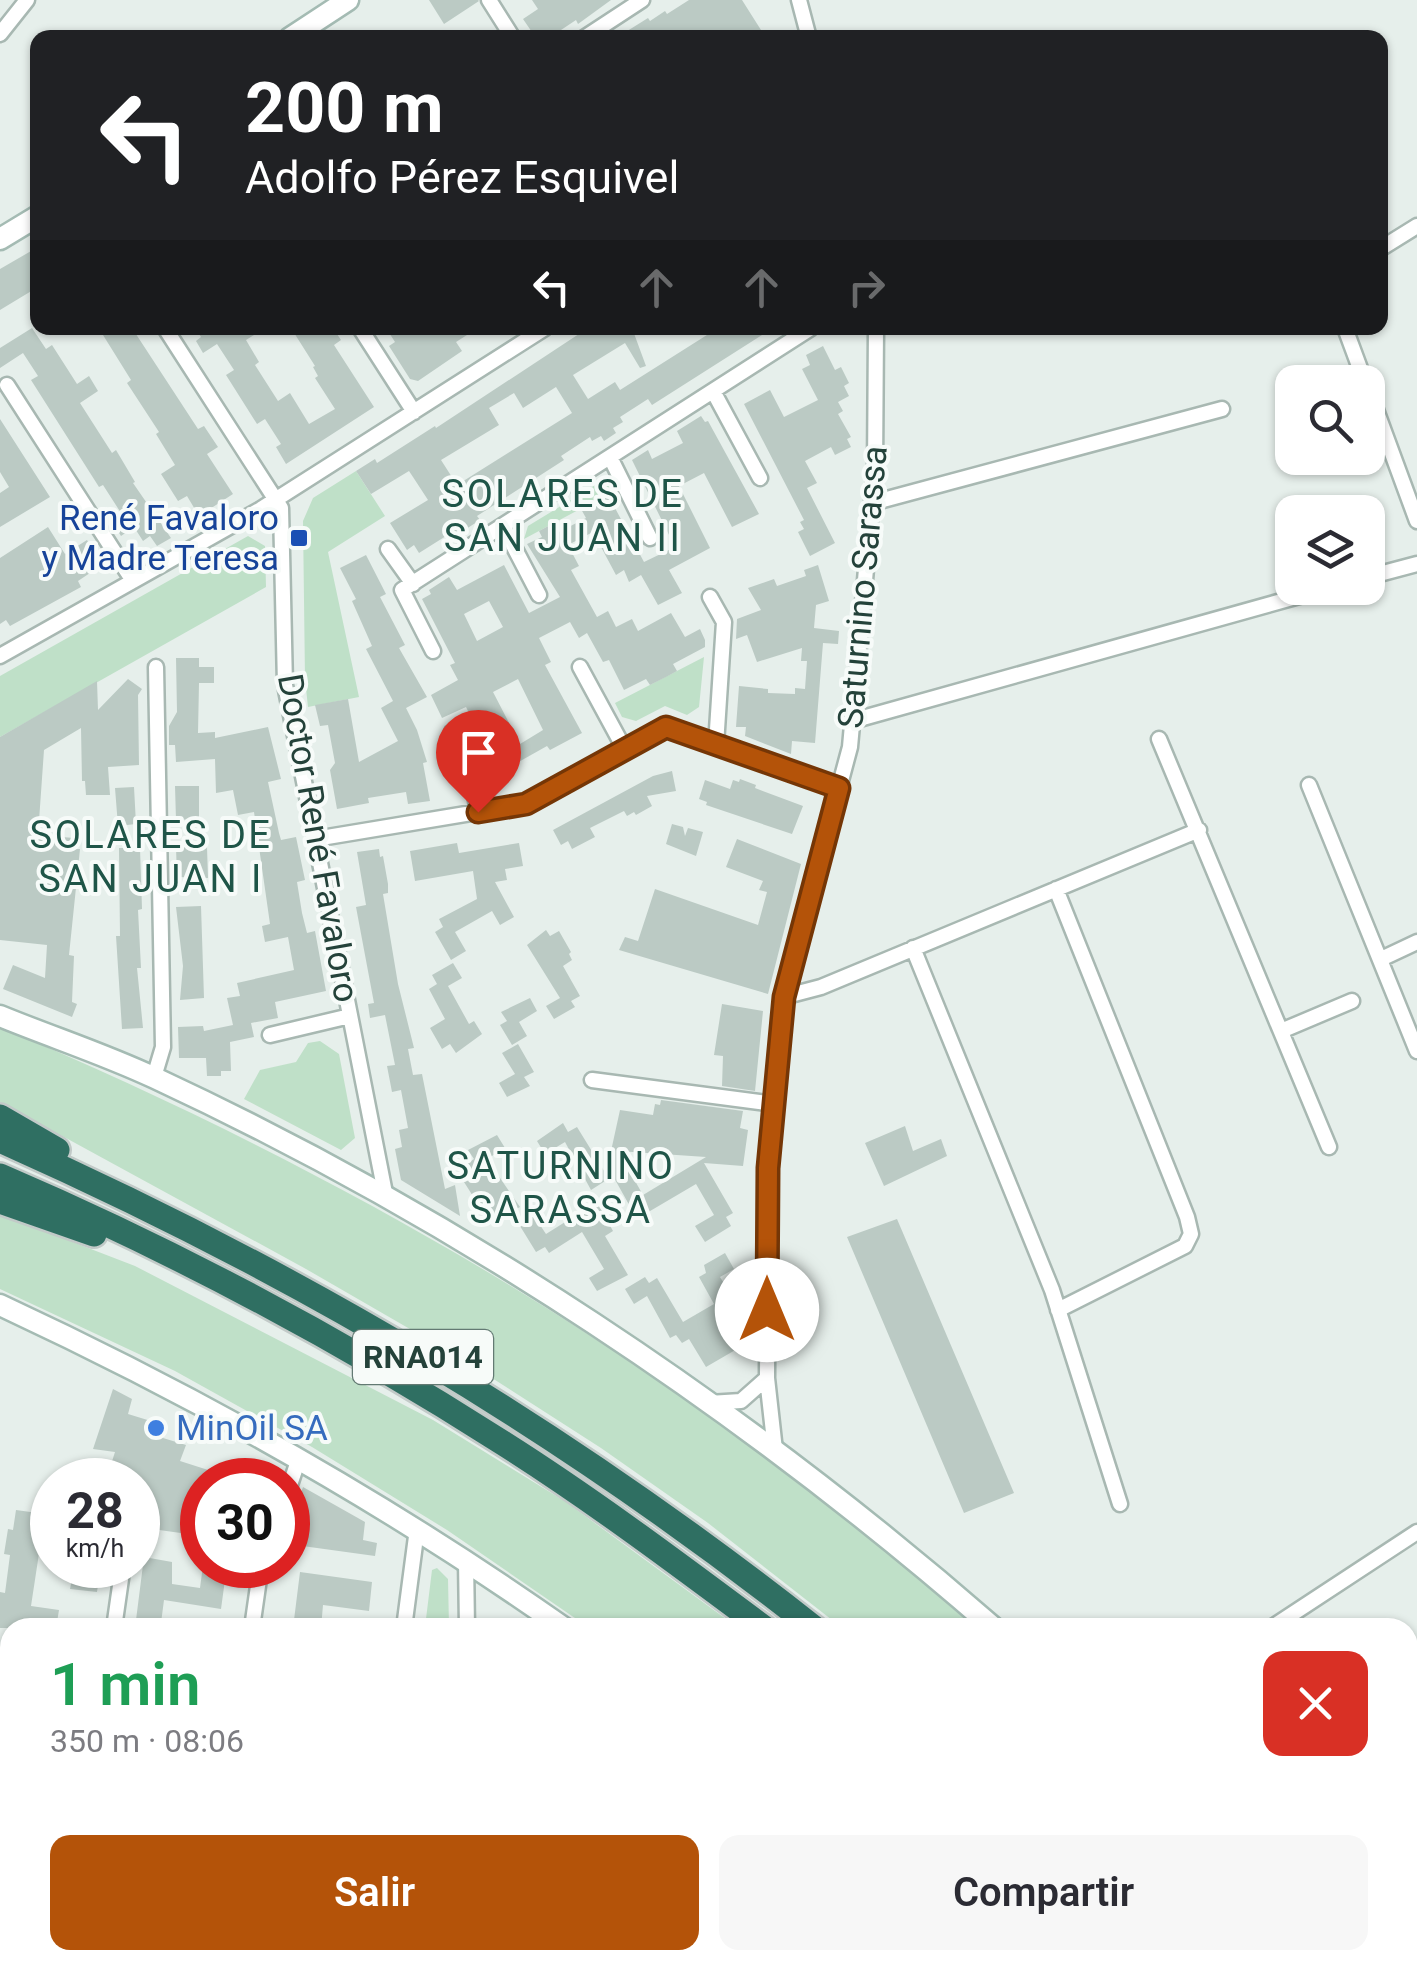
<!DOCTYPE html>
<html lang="es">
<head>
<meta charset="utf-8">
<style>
  :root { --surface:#fff; --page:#f7f7f7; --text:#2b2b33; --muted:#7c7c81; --accent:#b45309 }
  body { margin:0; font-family:Roboto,sans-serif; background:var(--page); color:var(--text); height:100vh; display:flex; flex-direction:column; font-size:38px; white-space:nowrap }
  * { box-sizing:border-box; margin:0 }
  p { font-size:32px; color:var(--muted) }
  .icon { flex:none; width:55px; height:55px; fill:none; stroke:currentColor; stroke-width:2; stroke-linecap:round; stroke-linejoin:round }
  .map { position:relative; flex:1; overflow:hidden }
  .details { position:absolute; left:0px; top:1618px; width:1418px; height:352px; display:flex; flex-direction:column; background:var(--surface); border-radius:30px 30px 0 0; box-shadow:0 2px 8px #0004 }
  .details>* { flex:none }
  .banner { position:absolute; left:30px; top:30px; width:1358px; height:305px; border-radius:20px; box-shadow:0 2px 8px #0004; background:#202124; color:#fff; overflow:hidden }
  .buttons { position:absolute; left:1275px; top:365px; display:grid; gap:20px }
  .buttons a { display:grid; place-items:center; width:110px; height:110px; border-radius:20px; background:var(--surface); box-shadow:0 2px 8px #0004; font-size:50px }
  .speed { position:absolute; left:30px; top:1458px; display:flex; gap:20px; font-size:50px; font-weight:700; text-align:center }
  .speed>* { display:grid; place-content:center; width:130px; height:130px; border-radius:50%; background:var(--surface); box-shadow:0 2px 8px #0004; line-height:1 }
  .speed small { font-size:25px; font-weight:400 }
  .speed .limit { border:15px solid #d22; background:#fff; color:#111 }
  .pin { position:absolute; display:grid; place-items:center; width:85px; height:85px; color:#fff; margin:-102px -42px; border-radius:50% 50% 50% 0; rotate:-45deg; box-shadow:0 0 10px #0007 }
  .pin .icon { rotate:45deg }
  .me { position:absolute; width:110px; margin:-55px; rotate:0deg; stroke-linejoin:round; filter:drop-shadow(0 0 8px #0008) }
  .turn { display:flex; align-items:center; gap:35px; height:210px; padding:0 50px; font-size:45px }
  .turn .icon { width:130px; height:130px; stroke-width:2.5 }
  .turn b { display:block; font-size:70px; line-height:85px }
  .lanes { display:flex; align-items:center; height:95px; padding:0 50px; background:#0003; justify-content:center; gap:50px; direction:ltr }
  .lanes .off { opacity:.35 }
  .round { display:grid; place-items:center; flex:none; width:105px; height:105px; border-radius:20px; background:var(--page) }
  .overview { display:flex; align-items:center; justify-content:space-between; height:170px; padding:0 50px }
  h1 { font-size:60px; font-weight:600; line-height:75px; color:#1e9e55 }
  .primary-button { display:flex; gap:20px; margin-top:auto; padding:20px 50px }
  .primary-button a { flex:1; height:115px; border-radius:20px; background:var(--accent); color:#fff; font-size:40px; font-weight:600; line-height:115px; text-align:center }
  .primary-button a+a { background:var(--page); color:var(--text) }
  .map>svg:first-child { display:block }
  .green { fill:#bfe0c8 }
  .building { fill:#bbcac4; fill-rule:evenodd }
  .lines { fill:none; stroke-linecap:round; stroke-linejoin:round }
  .lane-casing { stroke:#a8b8b2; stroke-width:12 }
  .street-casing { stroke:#a8b8b2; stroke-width:19 }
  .secondary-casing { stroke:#a4bbb3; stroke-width:25 }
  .highway-casing { stroke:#c2cac8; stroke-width:30 }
  .lane { stroke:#fff; stroke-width:8 }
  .street { stroke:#fff; stroke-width:14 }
  .secondary { stroke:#fff; stroke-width:20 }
  .highway { stroke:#2f6f62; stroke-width:25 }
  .route-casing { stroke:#753606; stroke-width:25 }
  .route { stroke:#b45309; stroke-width:18 }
  .transit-dot { fill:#1a4fb4; stroke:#f7fbf9; stroke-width:4 }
  .shop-dot { fill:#3f7fe0; stroke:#f7fbf9; stroke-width:4 }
  .labels { text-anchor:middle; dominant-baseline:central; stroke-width:8; stroke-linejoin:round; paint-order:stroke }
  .shield { fill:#f7fbf9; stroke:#637a73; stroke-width:2.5 }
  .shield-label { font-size:32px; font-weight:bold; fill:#24423a }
  .transit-label { font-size:35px; fill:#164399; stroke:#f7fbf9; text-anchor:end }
  .street-label { font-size:35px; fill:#24423a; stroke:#f7fbf9 }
  .shop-label { font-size:35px; fill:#366cbe; stroke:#f7fbf9; text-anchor:start }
  .neighbourhood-label { font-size:38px; letter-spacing:2.5px; fill:#1f5548; stroke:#f7fbf9 }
</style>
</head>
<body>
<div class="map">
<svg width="1417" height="1969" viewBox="0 0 1417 1969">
  <rect width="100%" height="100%" fill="#e6efeb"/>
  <!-- green -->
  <path class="green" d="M356,471L385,516L328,552L359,697L308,707L305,679L303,521L313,498Z
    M597,484L609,486L612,492L524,539L528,526Z
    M248,536L265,546L266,587L0,737V676Z
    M704,657L699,707L687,715L665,706L636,721L622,717L615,703Z
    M0,1027C348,1173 692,1373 974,1627H841L708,1523L601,1448L467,1362L306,1269L0,1102Z
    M320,1041L339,1054L355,1138L341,1150L244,1099L260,1070L296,1062L308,1043Z
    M0,1214L135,1266L433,1420L566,1502L737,1627H588L447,1530L312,1447L175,1371L0,1289Z
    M437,1568L448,1579L449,1627H425L432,1570Z
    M981,1960H1102L1109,1969H990Z"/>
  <!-- building -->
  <path class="building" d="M429,0H478L479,1L444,24Z
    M532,0H611L578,24L576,20L549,38H536L523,19L538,9Z
    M689,0H742L766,38H616L648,18L650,21L665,11L667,14Z
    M38,247V287L0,310V269Z
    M32,328L46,349L52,345L77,384L89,376L98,391L80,403L112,453L116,450L135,482L133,483L171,538L157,546L150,536L143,541L134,527L121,536L111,520L121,513L103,485L99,487L31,380L38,376L23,353L0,368V348Z
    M114,328H132L198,429L204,426L218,447L207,454L233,494L199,516L187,496L178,501L161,474L175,465L156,434L159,432L127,383L131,380L103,335Z
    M195,328H265L246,340L259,362L255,365L278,401L290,393L309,424L335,409L315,378L318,376L313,367L315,366L291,328H333L341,340L334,345L374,407L286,464L276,447L281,444L265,419L257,424L226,375L234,370L217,344L203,353L196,341L201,337Z
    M386,328H478L456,342L462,351L418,381L410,379L389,346L395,342Z
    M588,328H632L646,366L640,368L625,343L573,375L588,399L615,382L620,390L718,328H773L652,405L648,399L620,417L623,422L613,428L616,433L604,441L601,436L592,441L590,437L561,456L564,460L477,516L480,520L449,540L446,536L419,553L414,545L407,550L390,523L428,500L413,477L409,471L371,494L356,471L375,459L377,463L435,426L436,428ZM556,387L572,413L457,485L441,460L499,425L489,408L514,393L523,408Z
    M823,346L835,370L841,367L849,383L844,386L849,396L838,402L843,411L838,414L851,437L847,439L851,447L835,455L831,447L805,461L817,483L807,488L835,543L810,556L798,532L804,529L800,522L804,520L744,404L770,390L784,417L818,400L802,369L810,365L806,355Z
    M701,416L705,422L708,421L759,514L732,527L704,473L679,486L710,548L669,570L682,593L658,605L641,575L629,582L624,570L616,575L593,532L568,545L579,566L571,570L597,617L608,611L616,627L632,619L638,631L671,613L685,637L700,629L705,640V647L673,664L677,671L666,677L650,685L646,679L624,690L609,660L603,662L587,633L579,638L570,622L539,638L551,662L545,665L582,733L550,750L547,746L499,773L466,707L442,718L431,695L458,680L450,665L455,663L422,599L431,594L429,590L449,577L457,590L504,565L529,613L560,597L527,544L542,537L539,531L554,523L559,532L586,518L581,509L608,495L644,562L675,547L632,460L648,450L652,459L683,443L677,431ZM489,601L503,627L477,641L464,614ZM518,679L543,730L520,744L493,692Z
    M0,419L50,497L0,527V493L9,487L0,472Z
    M48,527L65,554L87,540L102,565L78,581L81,587L10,626L6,620L0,624V558Z
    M366,555L386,594L380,597L405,645L399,648L427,697L406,708L417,730L427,762L423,763L430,801L408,804L406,792L368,798L369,803L337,809L330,770L335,763L328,725L320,726L315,705L348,699L359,762L398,741L381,708L393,701L366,649L372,646L352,601L356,599L340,568Z
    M818,565L829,601L816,605L814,628L839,631L838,644L823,643L815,743L792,741L791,754L745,736L746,727H736L739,686L768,689V693L795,694V688L805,689L807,661H801L802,648L757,662L747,635L736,639L737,619L761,610L748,588L774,579L777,586L806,576L804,570Z
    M176,658H199V667H214V683H199L198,733L215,732V738L268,727L281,779L268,782L279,833L281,840L296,837L305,880L297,882L302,913L307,933L315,931L326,991L275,1002L278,1018L251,1023L254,1037L230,1042L231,1071H221V1076H207L206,1058H179L178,1027L203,1026L204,1031L233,1025L227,998L240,996L237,983L294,970L288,937L265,942L262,926L270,924L254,812L238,815L233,790L216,793L215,759L176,762L175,745H169V726L177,712Z
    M128,679L142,689L138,695L139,765L108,767L110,795H86L85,781H82L81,728L44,750L38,835L74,838L75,849H80L69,955L74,956L72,1002L77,1004L72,1017L3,989L13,965L45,978L47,945L0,940V737L97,681L98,710Z
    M672,771L676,791L647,796L652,806L636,815L634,812L627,816L624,811L590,828L595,837L572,849L568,841L561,845L553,830L653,776Z
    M740,779L756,785L755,788L803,806L792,834L706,805L707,802L699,799L705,780L730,789L733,780L739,782Z
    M175,786H199V819L176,820Z
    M134,787L136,824L118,826L115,788Z
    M672,824L683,827L685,836L688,828L703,832L696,856L666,844Z
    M737,839L801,864L768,994L619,950L625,937L638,941L655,889L758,925L767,892L759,890L763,881L726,867Z
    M457,843L459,853L519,843L523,866L505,869L507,880L495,882L514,917L500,925L492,911L455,932L466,951L451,960L435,932L443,927L439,919L477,899L473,871L415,881L410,851Z
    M176,847H207L208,878L177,877Z
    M119,848H140L142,909L138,910L141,968H137L143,1028L122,1029L116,936H120Z
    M379,849L380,857L383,856L388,884V893L383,894L398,984L414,1048L408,1049L413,1075L422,1074L445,1189L455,1185L460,1216L401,1180L395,1149L402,1147L399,1130L408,1128L401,1090L392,1092L387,1066L395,1065L385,1015L370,1018L368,1004L374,1003L356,907L366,905L357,852Z
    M201,906L204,998L180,1000L183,966L176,907Z
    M546,930L550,936L559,931L571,952L569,954L572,960L563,966L580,996L571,1001L575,1007L554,1019L546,1006L560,998L527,945Z
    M453,963L462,978L448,986L469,1024L474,1021L482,1034L456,1053L450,1044L442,1049L430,1028L445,1019L429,989L437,984L432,975Z
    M530,998L537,1011L519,1022L527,1036L512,1045L500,1025L507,1021L501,1012Z
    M722,1004L763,1011L755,1091L722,1086L723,1056L714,1055Z
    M518,1044L534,1072L524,1077L530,1086L507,1097L499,1083L515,1074L502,1053Z
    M661,1100L743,1111L740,1128L748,1130L743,1166L704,1163L733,1213L726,1217L731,1226L705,1242L695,1226L714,1215L696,1184L645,1214L640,1205L632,1210L613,1176L591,1190L565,1142L545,1154L537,1141L563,1123L568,1132L577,1127L606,1174L620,1110L653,1115L655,1104L660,1105ZM618,1151L706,1157L643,1195Z
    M905,1126L913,1151L941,1139L947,1156L884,1186L865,1143Z
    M497,1135L505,1148L487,1159L520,1207L490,1223L464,1182L477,1178L468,1163L474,1159L468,1150Z
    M597,1202L613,1231L605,1236L628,1275L597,1291L589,1278L604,1269L582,1232L549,1253L545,1247L536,1252L520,1226L534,1216L546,1234Z
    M897,1219L1014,1493L964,1513L847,1237Z
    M725,1253L734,1269L720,1277L750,1324L742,1331L746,1338L734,1345L737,1349L706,1367L689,1339L682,1343L676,1335L670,1338L647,1296L634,1304L625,1289L645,1277L649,1283L657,1278L683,1322L714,1304L699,1277L706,1273L704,1265Z
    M113,1389L132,1399L128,1414L167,1426L163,1438L186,1445L180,1461L230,1477V1480H202V1536L138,1527V1480H106L115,1452L93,1449Z
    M303,1487L365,1522L363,1540L377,1543L375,1556L288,1544V1531Z
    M16,1510L45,1514L31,1606L59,1610L56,1628H0V1592L5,1593L10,1555L4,1554L8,1529L13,1530Z
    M144,1557L172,1562V1584L200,1588L203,1565H227L221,1609L164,1600L161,1623L136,1620Z
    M79,1565H101L97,1592L70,1589L73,1573L78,1574Z
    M300,1572L372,1582L369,1611L323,1605L321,1628H293Z"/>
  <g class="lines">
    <!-- lane casing -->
    <g class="lane-casing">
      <path id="lane" d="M641,1960L645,1968"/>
    </g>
    <!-- street casing -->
    <g class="street-casing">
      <path id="street" d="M489,0L513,38
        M799,0L809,38
        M0,34L27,0
        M584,38L642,0
        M1380,249L1417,226
        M165,328L281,508L285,685L386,1198
        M360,328L414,412
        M1345,328L1365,382
        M7,385L133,581
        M1368,388L1417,521
        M713,391L760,478
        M610,457L650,538
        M872,503L1222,409
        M503,526L539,595
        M388,549L413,584
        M1368,577L1417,564
        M710,597L724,622L716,745
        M433,651L402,590L811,328
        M0,656L261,509L545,328
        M580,667L625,750
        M852,721L1328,588
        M452,732L471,773L478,812
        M1159,739L1329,1147
        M1309,785L1417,1051
        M315,839L526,804L666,727L839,788
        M1056,889L1187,1217L1191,1234L1185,1246L1058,1310
        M913,948L1052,1290L1120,1504
        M1381,959L1417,942
        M783,997L821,987L1199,830
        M1281,1031L1352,1001
        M270,1035L350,1016
        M154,1077L163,1047L156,667
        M592,1080L774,1104
        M709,1403L741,1401L767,1378
        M775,1450L767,1378L768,1168L783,997L850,747L875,469L876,328
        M288,1491L299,1458
        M466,1560L467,1628
        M114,1628L123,1565
        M252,1628L261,1565
        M404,1628L417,1529
        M1271,1628L1417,1532
        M0,1715L10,1716
        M1408,1878L1417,1872
        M1408,1930L1417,1949
        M473,1960L474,1969
        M826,1960L827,1969
        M203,1969L205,1960
        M345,1969L349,1960"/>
    </g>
    <!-- secondary casing -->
    <g class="secondary-casing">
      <path id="secondary" d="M290,38L348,0
        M0,239L38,216
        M0,1016C51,1037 104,1054 155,1078C458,1219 742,1408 994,1628
        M0,1305C198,1397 385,1502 564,1628
        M960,1960L969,1969
        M1340,1960L1349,1969"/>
    </g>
    <!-- highway casing -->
    <g class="highway-casing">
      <path id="highway" d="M0,1117L57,1150
        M0,1140C297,1272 559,1427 814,1628
        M0,1176C175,1251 343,1341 503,1443C593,1500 678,1564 764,1628
        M0,1201L94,1234
        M1126,1960L1134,1969
        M1169,1960L1177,1969
        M1215,1960L1226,1969"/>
    </g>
    <!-- lane -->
    <use href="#lane" class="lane"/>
    <!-- street -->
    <use href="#street" class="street"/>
    <!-- secondary -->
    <use href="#secondary" class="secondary"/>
    <!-- highway -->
    <use href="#highway" class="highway"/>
  </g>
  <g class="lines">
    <!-- route casing -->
    <g class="route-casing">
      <path id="route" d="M478,812L526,804L666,727L839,788L784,997L768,1168L767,1310"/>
    </g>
    <!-- route -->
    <use href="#route" class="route"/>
  </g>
  <!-- markers -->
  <rect class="transit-dot" x="289" y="528" width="20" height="20" rx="5"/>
  <circle class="shop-dot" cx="156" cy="1428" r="10"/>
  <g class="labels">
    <!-- shield labels -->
    <rect class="shield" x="353" y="1330" width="140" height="54" rx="8"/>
    <g class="shield-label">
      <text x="423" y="1357">RNA014</text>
    </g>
    <!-- transit labels -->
    <g class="transit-label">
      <text x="279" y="518">René Favaloro<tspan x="279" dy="40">y Madre Teresa</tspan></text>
    </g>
    <!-- street labels -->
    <g class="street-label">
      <text transform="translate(863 587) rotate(-85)">Saturnino Sarassa</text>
      <text transform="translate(318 838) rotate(80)">Doctor René Favaloro</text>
    </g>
    <!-- shop labels -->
    <g class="shop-label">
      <text x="176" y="1428">MinOil SA</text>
    </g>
    <!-- neighbourhood labels -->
    <g class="neighbourhood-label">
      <text x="563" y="494">SOLARES DE<tspan x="563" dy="44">SAN JUAN II</tspan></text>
      <text x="151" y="835">SOLARES DE<tspan x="151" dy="44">SAN JUAN I</tspan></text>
      <text x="561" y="1166">SATURNINO<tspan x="561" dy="44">SARASSA</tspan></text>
    </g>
  </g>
</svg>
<div class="buttons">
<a><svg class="icon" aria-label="search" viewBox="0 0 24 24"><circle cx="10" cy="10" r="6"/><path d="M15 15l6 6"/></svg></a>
<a><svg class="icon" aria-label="layers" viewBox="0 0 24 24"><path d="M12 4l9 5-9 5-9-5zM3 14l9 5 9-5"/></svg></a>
</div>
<div class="speed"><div>28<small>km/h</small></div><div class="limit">30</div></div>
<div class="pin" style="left:478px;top:812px;background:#d93025"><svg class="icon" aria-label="arrive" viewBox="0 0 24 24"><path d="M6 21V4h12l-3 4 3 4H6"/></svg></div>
<svg class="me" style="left:767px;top:1310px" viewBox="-20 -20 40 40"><circle r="19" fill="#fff"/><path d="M0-13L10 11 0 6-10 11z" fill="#b45309"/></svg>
<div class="banner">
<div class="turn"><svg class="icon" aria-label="left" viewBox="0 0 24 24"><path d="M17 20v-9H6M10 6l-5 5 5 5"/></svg><div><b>200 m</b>Adolfo Pérez Esquivel</div></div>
<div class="lanes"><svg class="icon" aria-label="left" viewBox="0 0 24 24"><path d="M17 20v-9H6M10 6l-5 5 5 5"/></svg><svg class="icon off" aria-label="ahead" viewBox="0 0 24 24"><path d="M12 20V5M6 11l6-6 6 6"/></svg><svg class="icon off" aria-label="ahead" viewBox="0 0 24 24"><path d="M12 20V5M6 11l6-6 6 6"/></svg><svg class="icon off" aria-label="right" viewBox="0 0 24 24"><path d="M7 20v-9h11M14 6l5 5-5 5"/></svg></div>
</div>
<section class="details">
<div class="overview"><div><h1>1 min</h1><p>350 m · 08:06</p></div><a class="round" style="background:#d93025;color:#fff"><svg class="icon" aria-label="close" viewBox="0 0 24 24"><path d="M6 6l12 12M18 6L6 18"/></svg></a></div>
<div class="primary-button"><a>Salir</a><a>Compartir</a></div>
</section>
</div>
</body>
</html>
